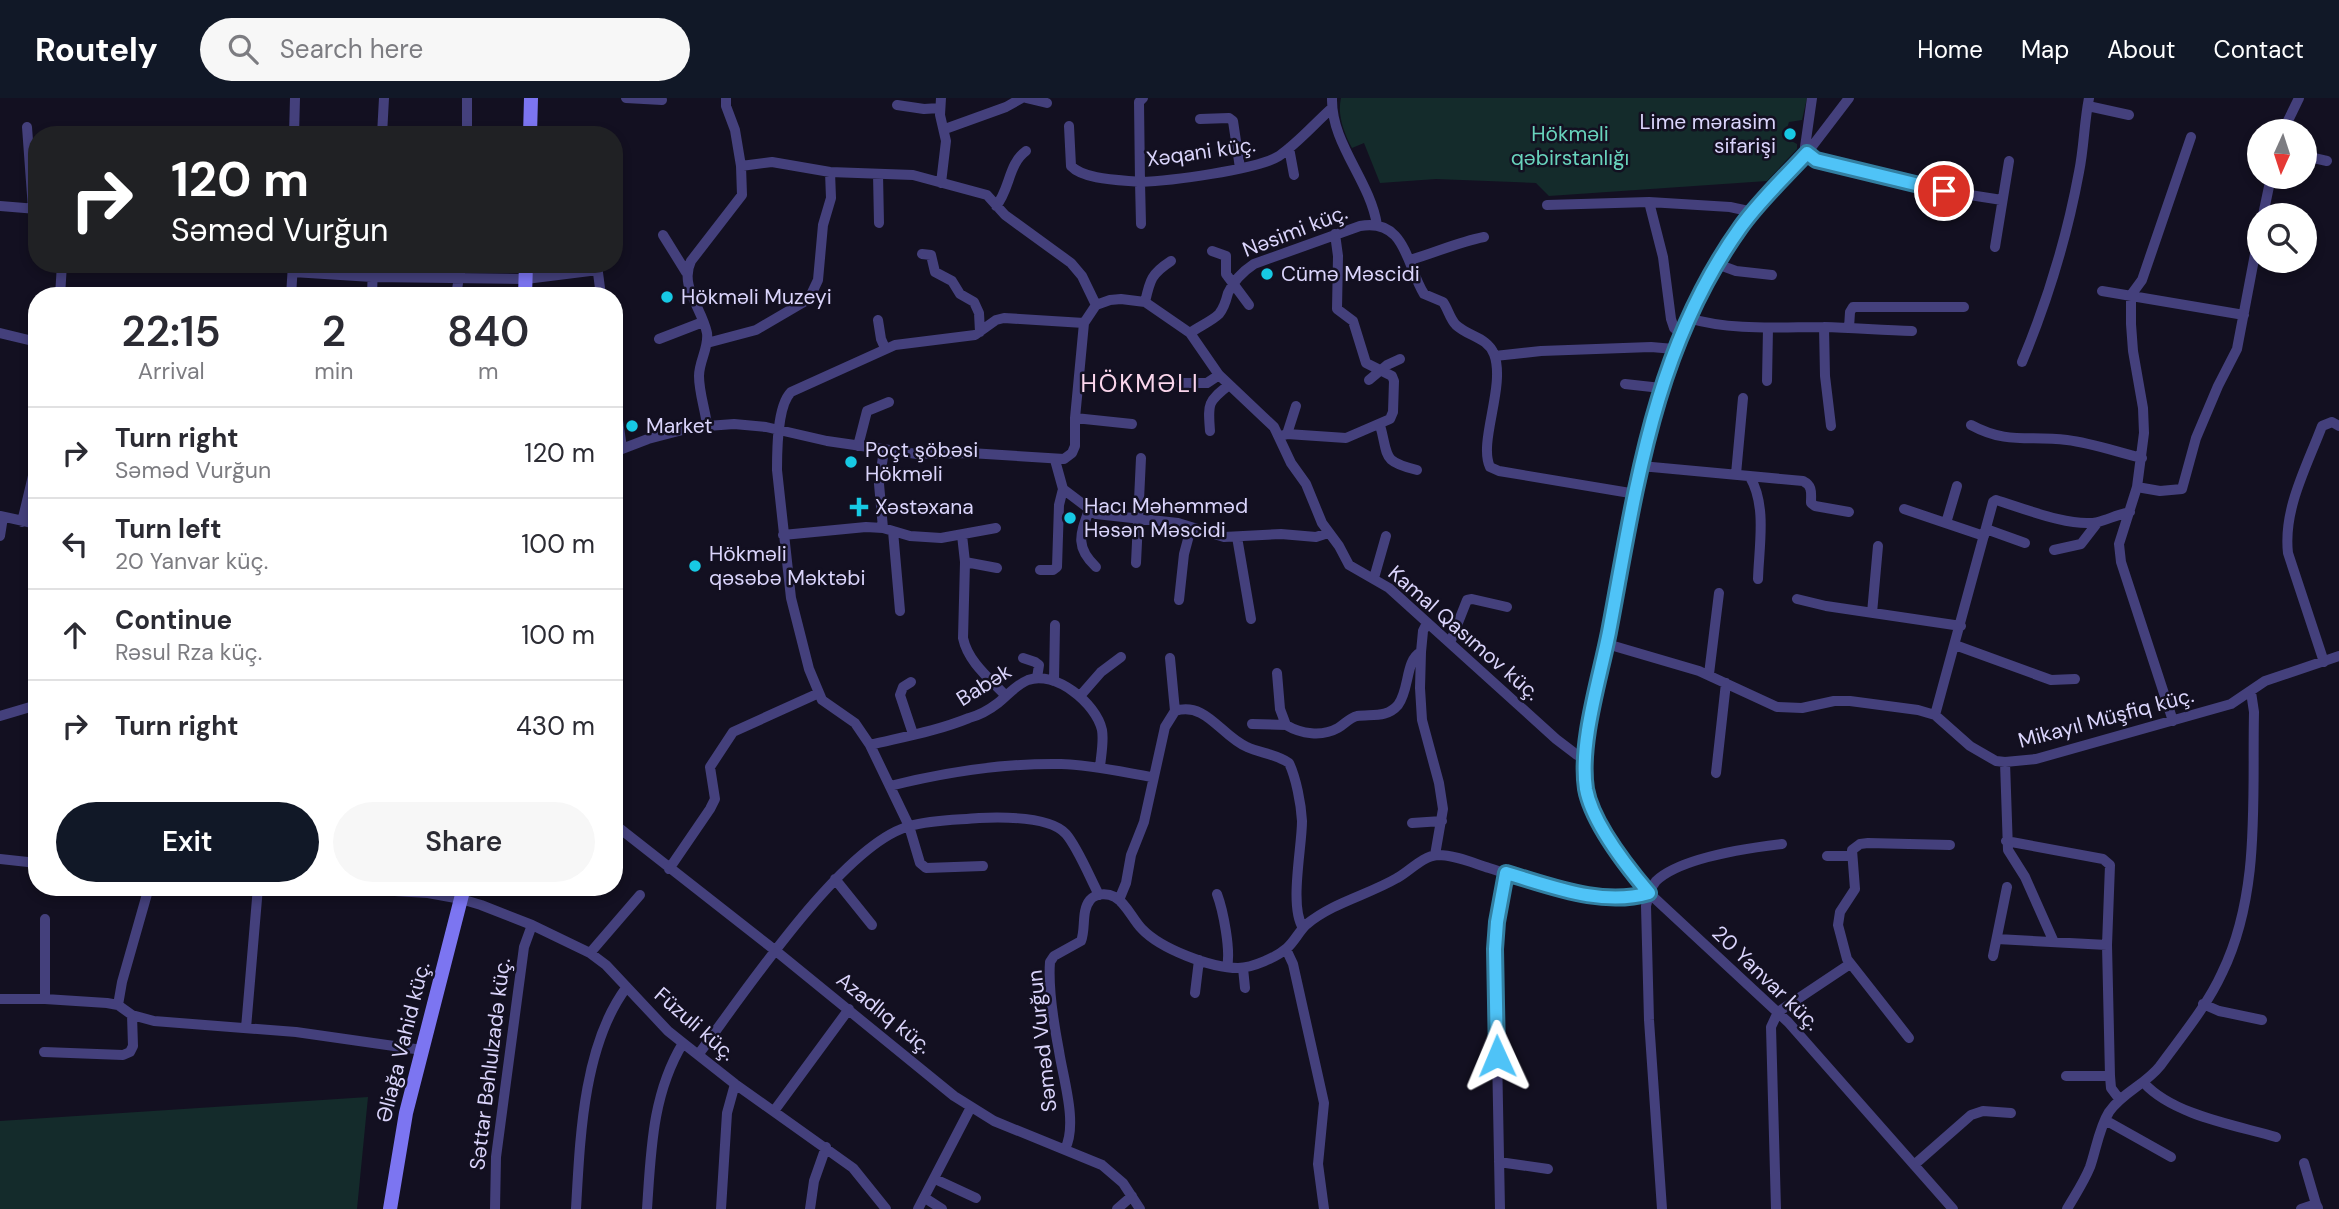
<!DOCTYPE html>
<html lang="en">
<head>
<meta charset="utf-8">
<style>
  :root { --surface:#fff; --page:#f7f7f7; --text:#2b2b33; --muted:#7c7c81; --line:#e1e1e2; --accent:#111827 }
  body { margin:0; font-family:"DM Sans",sans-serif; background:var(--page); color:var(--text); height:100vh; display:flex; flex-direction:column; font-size:26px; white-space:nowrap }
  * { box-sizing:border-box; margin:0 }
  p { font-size:23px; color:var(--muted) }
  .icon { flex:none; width:38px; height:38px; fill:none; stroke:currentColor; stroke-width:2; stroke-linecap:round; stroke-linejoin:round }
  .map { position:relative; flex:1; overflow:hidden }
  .details { position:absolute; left:28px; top:189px; width:595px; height:609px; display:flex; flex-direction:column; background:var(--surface); border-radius:28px; box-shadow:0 4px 10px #0003 }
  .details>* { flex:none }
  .hud { position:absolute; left:28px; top:28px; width:595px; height:147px; border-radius:28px; box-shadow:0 4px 10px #0003; background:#202124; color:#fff; overflow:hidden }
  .needle { width:46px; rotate:183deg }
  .tools { position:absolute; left:2247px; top:21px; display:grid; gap:14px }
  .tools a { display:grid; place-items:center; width:70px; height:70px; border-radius:50%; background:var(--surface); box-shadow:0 4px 10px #0003; font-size:35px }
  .pin { position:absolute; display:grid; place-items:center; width:60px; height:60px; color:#fff; margin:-30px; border:4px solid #fff; border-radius:50%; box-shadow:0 2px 7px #0007 }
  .me { position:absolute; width:77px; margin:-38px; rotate:359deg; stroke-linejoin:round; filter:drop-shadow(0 0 5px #0008) }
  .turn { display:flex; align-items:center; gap:24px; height:147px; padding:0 28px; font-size:32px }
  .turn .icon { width:91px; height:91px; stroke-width:2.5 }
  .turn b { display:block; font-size:49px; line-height:60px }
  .eta { display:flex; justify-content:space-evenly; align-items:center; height:119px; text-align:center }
  .eta b { font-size:42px; font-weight:600; line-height:49px }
  .action { display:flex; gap:14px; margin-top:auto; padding:14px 28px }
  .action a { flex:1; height:80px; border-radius:42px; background:var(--accent); color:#fff; font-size:28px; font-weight:600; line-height:80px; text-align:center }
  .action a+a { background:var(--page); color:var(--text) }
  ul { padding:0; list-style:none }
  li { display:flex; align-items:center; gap:21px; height:91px; padding:0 28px; border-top:2px solid var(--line) }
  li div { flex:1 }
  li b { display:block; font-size:26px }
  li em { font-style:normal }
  header { display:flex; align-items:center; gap:42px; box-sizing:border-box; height:98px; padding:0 35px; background:var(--accent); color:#fff }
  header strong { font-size:33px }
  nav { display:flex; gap:38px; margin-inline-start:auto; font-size:24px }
  .search { width:490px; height:63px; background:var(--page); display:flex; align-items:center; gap:18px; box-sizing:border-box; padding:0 24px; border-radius:38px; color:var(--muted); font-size:26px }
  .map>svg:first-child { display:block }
  .green { fill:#142b2b }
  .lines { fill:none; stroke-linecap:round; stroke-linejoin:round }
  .street { stroke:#44407c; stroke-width:10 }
  .secondary { stroke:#7c75f1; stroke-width:14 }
  .route-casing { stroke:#337fa1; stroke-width:18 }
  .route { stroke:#4fc3f7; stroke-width:12 }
  .poi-dot { fill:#17c9e4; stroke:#131021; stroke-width:2.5 }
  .labels { text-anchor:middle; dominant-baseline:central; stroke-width:5; stroke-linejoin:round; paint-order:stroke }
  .poi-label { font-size:21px; fill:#dad4fb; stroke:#131021; text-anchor:start }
  .park-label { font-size:21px; fill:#68d3bc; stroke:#131021 }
  .street-label { font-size:21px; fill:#dad4fb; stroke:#131021 }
  .quarter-label { font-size:24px; letter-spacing:2px; fill:#fbd6ec; stroke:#131021 }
</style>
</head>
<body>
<header>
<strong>Routely</strong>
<div class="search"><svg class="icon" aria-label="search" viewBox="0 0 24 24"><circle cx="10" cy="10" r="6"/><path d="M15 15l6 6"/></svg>Search here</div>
<nav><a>Home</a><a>Map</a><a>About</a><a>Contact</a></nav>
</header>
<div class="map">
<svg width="2339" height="1111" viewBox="0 0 2339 1111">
  <rect width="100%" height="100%" fill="#131021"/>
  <!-- green -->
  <path class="green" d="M1341,0H1807L1802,22L1789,24L1784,39L1797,46V51L1767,83L1549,98L1536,85L1436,81L1380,85L1364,45L1352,50C1344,35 1337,17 1341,0Z
    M368,999L357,1111H0V1023Z"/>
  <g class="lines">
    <!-- street -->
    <path class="street" d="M626,0L662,2
      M941,0L940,17L946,43L941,85
      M1026,0L1047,5
      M1143,0L1139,4L1140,84C1168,83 1257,72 1279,58C1299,44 1314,26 1332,10
      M1332,0C1331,46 1370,82 1377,127
      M1812,0L1805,49L1807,55L1817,62L1944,93L2002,102
      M1849,0L1807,55L1740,129L1717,166L1674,251L1653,319L1636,396L1593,611L1586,661V690L1589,701L1605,733L1649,795L1788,924L1953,1111
      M897,7L924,11L940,10
      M2088,8L2129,17
      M1200,21L1229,20L1233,23L1240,70
      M1069,28L1071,68C1084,82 1122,82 1140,84L1141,126
      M27,29L33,111
      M945,31L1006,9L1022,0
      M2283,33L2299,0
      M294,37L295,0
      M382,37L384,0
      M467,37V0
      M1289,50L1294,77
      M2305,58L2327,63
      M741,68L772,64L830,74L913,77L987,97L1005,117L1071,165L1082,178L1096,207
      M878,76L879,125
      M1649,104L1663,159L1671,221L1674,230L1681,236
      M1547,107L1649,104L1730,109L1753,114
      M0,108L37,111
      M996,108C1010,92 1008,66 1026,53
      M2263,117L2271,79
      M663,137L686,174
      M1995,149L2009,63
      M1212,153L1226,158V176L1249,207
      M922,156L931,157L935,174L952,183L960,196L974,204L979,215L980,234
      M1410,162C1435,155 1458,144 1484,139
      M1717,166L1736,173L1772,177
      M597,167L601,198
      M293,174L372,179L526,181L598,172
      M2102,193L2244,217
      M60,198L62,166
      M291,198L293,166
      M372,198L373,166
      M456,198L461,166
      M1145,204C1150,182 1151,176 1171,163
      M1688,220C1732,233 1779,229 1824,229C1853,230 1883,232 1912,233
      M878,222L881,241L885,250
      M1824,229L1825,278L1831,328
      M1849,230L1850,214L1853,209H1964
      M0,235L37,244
      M1190,235C1198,229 1212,223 1219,216C1224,210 1226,203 1228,195C1234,182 1242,174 1254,166L1360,128C1406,120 1406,167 1424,196L1443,204C1448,211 1450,221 1456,227C1469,239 1487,239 1494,256C1506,288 1478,344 1490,369L1499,373L1636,396
      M659,241L703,224
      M707,245L756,232L809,201L818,182L823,127L831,100L830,74
      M1495,258L1541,253L1651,249L1674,251
      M2022,264C2047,204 2067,139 2079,74C2084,50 2084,25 2089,0
      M1369,282L1387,267L1400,261
      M1767,283L1768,230
      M1180,285H1207L1219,277
      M1625,286L1661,290
      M614,294L622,350
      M1075,320L1132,326
      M707,327C705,311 699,294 699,278C699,263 709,250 707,235C702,210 679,188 691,163L742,97L741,68L735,32L726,8V0
      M1380,327C1389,359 1381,363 1417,372
      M1971,327C2008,347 2029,337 2067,342C2092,345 2117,354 2142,360
      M1210,333C1208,306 1207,304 1229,287
      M1287,336L1296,308
      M1281,338L1287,336L1346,340L1390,321L1393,314L1394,283L1392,278L1366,265L1353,223L1337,211L1338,158L1335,136
      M858,348L867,313L889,304
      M614,354L648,341L694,329L734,326L766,329L827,343L917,356L970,355L1064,361L1072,355L1075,348V320L1084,225L1096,207L1110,202L1121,201L1145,204L1190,235L1219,277L1274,329L1291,365L1306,386L1322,425L1339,448L1349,467L1389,490L1556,641L1577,657L1586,661
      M1055,362L1063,391L1096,416L1178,425L1224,439L1281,436L1316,439L1328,435
      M1641,368L1803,383C1813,388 1811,395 1811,405L1815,408L1849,414
      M1736,376L1743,300
      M1750,379C1767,408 1759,448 1758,481
      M2137,389L2160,393L2182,391L2196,340L2218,288L2237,251L2259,135
      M1904,411L1984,438
      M1089,412C1080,437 1075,449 1096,469
      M0,418L37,426
      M22,424L37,361
      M1946,425L1957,388
      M883,430L879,386L884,352
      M1986,431L2025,445
      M893,433L900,513
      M783,437L866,429L883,430L910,438L941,440L996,430
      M962,437L965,464L963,540C968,564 990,581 1006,598
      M0,438L3,419
      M1237,439L1251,521
      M2054,452L2081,446L2098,424
      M965,464L997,470
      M1136,465L1141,360
      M1040,472H1053L1057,469L1059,407L1063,391
      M1374,480L1386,438
      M1797,501L1826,508L1961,528
      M1179,502L1184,456L1191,430
      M1872,515L1878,448
      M1427,525L1423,533L1421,554L1420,590L1422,622L1439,685L1443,711L1435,757
      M1450,545L1467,502L1472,501L1507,509
      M1607,546L1699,573L1777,609L1802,610L1834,603H1850L1918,612L1935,617L1970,648L1996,663L2005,664L2036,661L2231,606L2265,583L2339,558
      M1955,547L2051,582L2075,581
      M1023,560L1035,564L1039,567L1037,580
      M2324,564L2288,455C2283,411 2307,368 2322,328L2332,324L2339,328
      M1277,575L1280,611L1286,627C1301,636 1322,639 1338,630C1345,626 1349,620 1357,618C1372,616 1387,620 1398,607C1410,591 1405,562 1421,554
      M1709,576L1719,495
      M1054,583L1055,527
      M911,584L903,589L900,597L913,636
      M1080,598L1101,574L1121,559
      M1175,613C1206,603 1221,638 1247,649C1260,655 1276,656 1289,665C1296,680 1301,705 1302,723C1302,750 1289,808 1303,830
      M1935,617L1993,404L1996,402C2022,410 2072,430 2098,424C2109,421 2119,416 2130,414
      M0,618L37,607
      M2173,623L2121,464L2119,446L2137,389L2144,335L2143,310L2133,253L2131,226V197L2142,182L2191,39
      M1252,626L1286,627
      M870,647C903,639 937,633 969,620C980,617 989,612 998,605C1008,597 1016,587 1028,582C1055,572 1096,605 1102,632C1104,644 1101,657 1100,669
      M2005,664L2008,752L2025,779L2053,842
      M1716,675L1726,585
      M890,688C946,674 1002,665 1061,666C1092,667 1122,674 1152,679
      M1412,725L1442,723
      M614,726L776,853L954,998L994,1023L1102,1067L1123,1085L1140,1111
      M2006,743L2103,761L2110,767L2107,847L2110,978L2111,990L2120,1002
      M1827,758H1852
      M0,761L37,765
      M983,768L926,770L920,765L909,728L870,647L855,625L822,602L809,571L791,500L777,372C777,352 777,308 791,294L895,247L975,237L996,222L1004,220L1084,225
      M669,771L710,711L715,701L710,669L733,634L819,595
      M835,781L872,827
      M328,789L428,795L461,801L481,807L532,827L590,855L606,867L668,933L683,945L735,986L853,1070L886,1111
      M1217,796C1223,812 1231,852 1227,869
      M1119,802L1126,785L1131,757L1144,724L1165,629L1175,613L1170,560
      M45,821V901
      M1997,841L2107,847
      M1286,851L1293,866L1324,1005L1318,1066L1324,1111
      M590,855L640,797
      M1993,858L2007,789
      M1243,870L1245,890
      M1195,895L1199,862
      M0,901H45L107,905L118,907L132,917L154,923L296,934L422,952
      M2203,906L2219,913L2262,922
      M118,907L122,884L149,789
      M246,930L258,789
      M1909,940L1847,861L1838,827L1840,814L1855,791L1852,752L1860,746L1868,745L1950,747
      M44,954L123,957L130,954L133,948L132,917
      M698,957C741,900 843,745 910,728C931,722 957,722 979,720C1002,719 1050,718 1066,736C1078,750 1090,780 1099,797
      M2066,978H2110
      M2144,985C2173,1017 2235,1027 2276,1039
      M774,1013L849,911
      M2105,1022L2171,1059
      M1065,1051C1078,1026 1063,980 1059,953C1054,927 1048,890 1050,864L1054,858L1081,843C1086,831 1081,813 1090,802C1096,795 1107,795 1115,799C1126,805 1133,822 1142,831C1161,851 1211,870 1238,870C1252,870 1277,859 1287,850C1295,843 1299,833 1307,826C1334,804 1368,797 1397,780C1410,773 1422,758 1438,757C1455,757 1473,765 1489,770C1538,785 1598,810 1649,795
      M1499,1064L1548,1071
      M2304,1065L2316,1106
      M1914,1067L1971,1017L1983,1013L2011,1015
      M935,1081L976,1100
      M925,1100L942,1111
      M495,1111L496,1059L524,849L532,827
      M576,1111C580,1041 583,948 626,890
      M647,1111C651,1053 652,996 683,945
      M721,1111L727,1015L735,986
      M810,1111L814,1083L826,1049
      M918,1111L971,1009
      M1117,1111L1132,1098
      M1500,1111L1495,851L1497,824L1506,775
      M1662,1111L1649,922L1646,808C1648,799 1650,790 1656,783C1681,759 1748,750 1782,746
      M1776,1111L1771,929L1778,914L1850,866
      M2067,1111C2075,1097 2084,1084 2090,1069C2096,1052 2099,1030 2109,1014C2122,995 2146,986 2160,968C2181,939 2207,908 2222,875C2261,795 2252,701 2254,614L2251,594
      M2301,1111L2316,1106L2318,1110"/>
    <!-- secondary -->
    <path class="secondary" d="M530,37L531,0
      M525,198L526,166
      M390,1111L406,1015L464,789"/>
  </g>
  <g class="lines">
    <!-- route casing -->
    <g class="route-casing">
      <path id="route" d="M1497,958L1495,851L1497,824L1506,775C1551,788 1602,809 1649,795C1627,769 1592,724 1586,691C1579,645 1600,580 1609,534C1636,391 1653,252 1740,130C1759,103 1785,79 1807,55L1816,62L1944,93"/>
    </g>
    <!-- route -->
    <use href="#route" class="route"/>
  </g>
  <!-- markers -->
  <g class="poi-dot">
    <circle cx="1790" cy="36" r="7"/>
    <circle cx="1267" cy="176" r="7"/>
    <circle cx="667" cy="199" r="7"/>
    <circle cx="632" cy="328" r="7"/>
    <circle cx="851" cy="364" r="7"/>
    <path d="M855.5 398.5h7v7h7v7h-7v7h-7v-7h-7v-7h7z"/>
    <circle cx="1070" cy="420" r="7"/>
    <circle cx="695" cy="468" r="7"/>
  </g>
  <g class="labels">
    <!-- poi labels -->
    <g class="poi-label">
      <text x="1776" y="24" text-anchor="end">Lime mərasim<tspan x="1776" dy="24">sifarişi</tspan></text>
      <text x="1281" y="176">Cümə Məscidi</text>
      <text x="681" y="199">Hökməli Muzeyi</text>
      <text x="646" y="328">Market</text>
      <text x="865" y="352">Poçt şöbəsi<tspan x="865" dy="24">Hökməli</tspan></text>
      <text x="1084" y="408">Hacı Məhəmməd<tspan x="1084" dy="24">Həsən Məscidi</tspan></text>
      <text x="875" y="409">Xəstəxana</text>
      <text x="709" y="456">Hökməli<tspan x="709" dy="24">qəsəbə Məktəbi</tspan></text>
    </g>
    <!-- park labels -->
    <g class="park-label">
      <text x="1570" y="36">Hökməli<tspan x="1570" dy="24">qəbirstanlığı</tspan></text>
    </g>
    <!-- street labels -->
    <g class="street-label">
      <text transform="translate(1201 54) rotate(-8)">Xəqani küç.</text>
      <text transform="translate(1295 133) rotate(-21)">Nəsimi küç.</text>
      <text transform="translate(1464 535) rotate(41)">Kamal Qasımov küç.</text>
      <text transform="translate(984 587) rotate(-32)">Babək</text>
      <text transform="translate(2106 620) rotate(-15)">Mikayıl Müşfiq küç.</text>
      <text transform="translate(1766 880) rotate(44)">20 Yanvar küç.</text>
      <text transform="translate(884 915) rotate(39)">Azadlıq küç.</text>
      <text transform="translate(695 926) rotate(41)">Füzuli küç.</text>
      <text transform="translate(1042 943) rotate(-96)">Səməd Vurğun</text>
      <text transform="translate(403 944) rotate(-76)">Əliağa Vahid küç.</text>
      <text transform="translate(490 966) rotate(-83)">Səttar Bəhlulzadə küç.</text>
    </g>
    <!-- quarter labels -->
    <g class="quarter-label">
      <text x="1140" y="285">HÖKMƏLI</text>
    </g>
  </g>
</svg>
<div class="tools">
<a><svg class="needle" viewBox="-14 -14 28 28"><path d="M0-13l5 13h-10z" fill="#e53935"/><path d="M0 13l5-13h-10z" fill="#7c7c81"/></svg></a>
<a><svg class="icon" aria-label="search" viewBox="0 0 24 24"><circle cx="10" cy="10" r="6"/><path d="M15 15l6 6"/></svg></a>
</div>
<div class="pin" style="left:1944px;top:93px;background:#d93025"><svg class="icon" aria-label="arrive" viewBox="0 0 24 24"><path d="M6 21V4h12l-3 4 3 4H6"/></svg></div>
<svg class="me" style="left:1497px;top:958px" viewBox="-20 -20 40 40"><path d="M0-17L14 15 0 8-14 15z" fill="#4fc3f7" stroke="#fff" stroke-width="4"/></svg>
<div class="hud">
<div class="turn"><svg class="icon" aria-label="right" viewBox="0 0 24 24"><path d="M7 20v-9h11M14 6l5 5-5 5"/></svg><div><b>120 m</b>Səməd Vurğun</div></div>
</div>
<section class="details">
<div class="eta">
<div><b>22:15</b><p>Arrival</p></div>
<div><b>2</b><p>min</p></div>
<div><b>840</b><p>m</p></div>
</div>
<ul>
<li><svg class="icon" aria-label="right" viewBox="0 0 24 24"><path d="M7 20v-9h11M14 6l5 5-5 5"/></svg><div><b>Turn right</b><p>Səməd Vurğun</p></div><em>120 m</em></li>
<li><svg class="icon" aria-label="left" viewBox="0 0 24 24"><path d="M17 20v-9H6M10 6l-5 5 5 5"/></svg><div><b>Turn left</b><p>20 Yanvar küç.</p></div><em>100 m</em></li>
<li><svg class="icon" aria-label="ahead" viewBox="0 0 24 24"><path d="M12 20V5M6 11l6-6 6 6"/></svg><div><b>Continue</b><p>Rəsul Rza küç.</p></div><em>100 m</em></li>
<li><svg class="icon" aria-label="right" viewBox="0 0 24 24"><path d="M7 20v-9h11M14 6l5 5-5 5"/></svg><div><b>Turn right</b></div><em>430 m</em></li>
</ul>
<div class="action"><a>Exit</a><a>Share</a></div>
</section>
</div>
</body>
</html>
